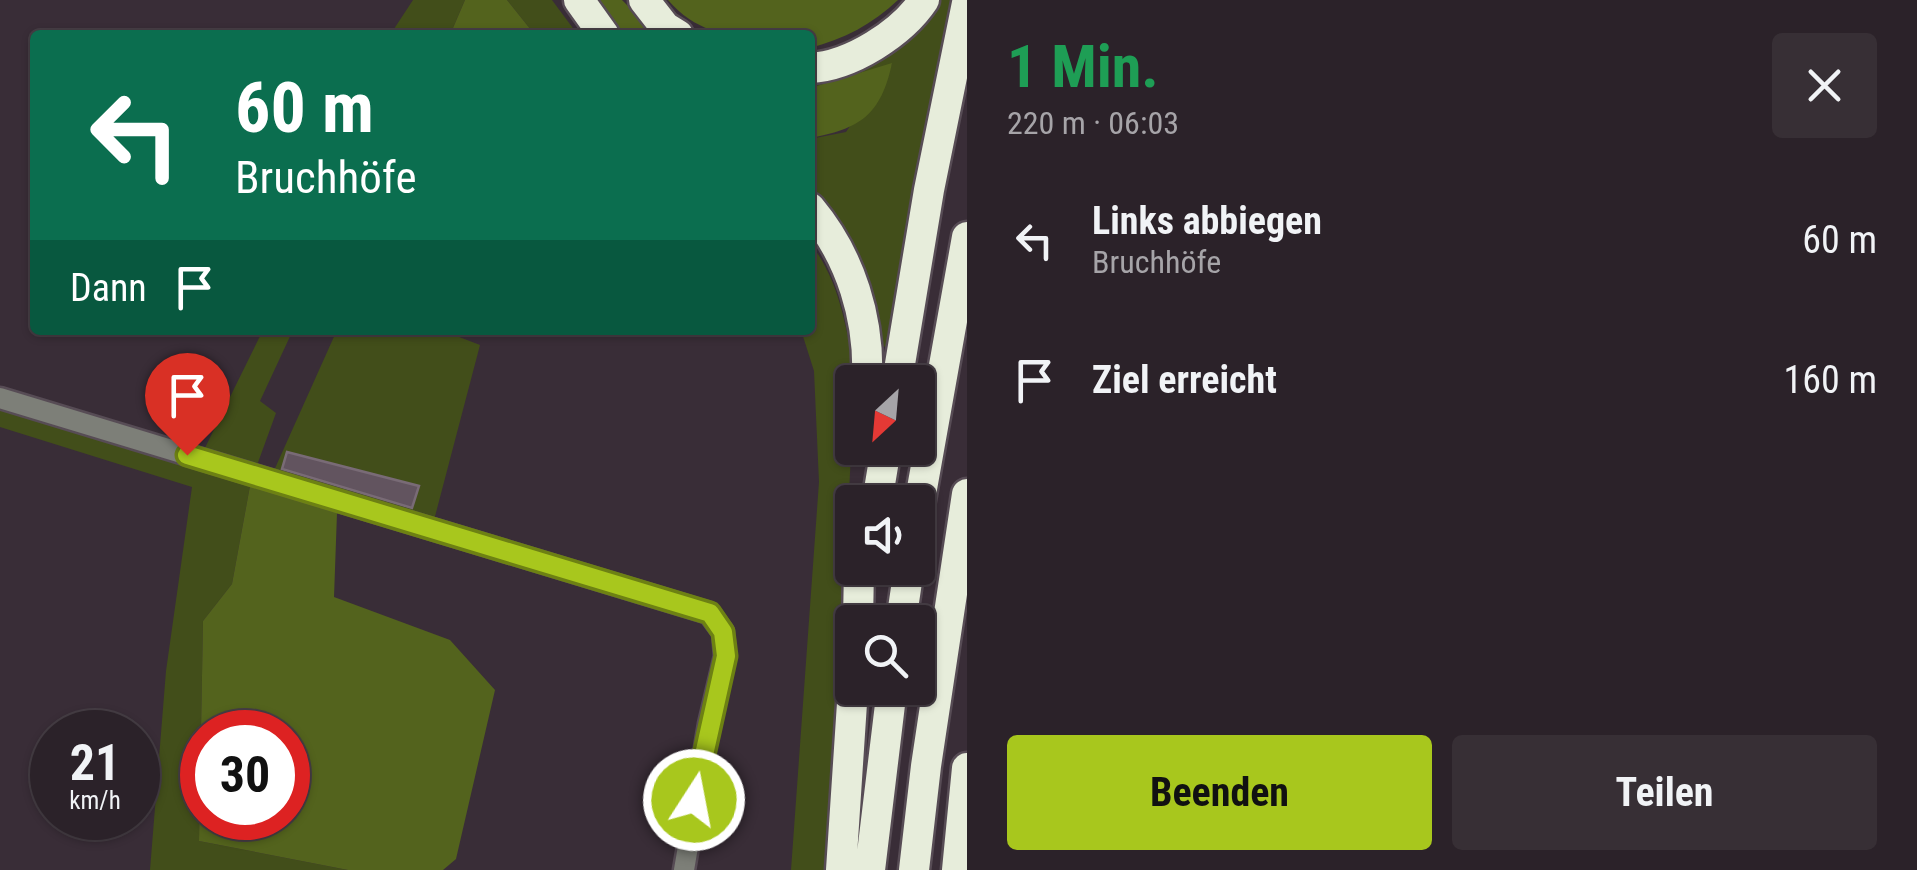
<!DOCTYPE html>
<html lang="de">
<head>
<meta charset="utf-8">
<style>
  :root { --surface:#2b2229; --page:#372f35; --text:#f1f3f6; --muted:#a6a4a8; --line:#473f46; --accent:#a8c71d }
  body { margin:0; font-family:"Roboto Condensed",sans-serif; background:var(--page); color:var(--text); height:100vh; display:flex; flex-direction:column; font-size:38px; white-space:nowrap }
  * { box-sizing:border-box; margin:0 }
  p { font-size:32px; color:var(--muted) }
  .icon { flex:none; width:55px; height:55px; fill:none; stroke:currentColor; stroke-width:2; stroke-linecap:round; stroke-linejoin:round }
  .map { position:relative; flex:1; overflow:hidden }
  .details { display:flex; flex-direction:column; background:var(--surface); width:950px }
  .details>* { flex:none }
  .hud { position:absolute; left:30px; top:30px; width:785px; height:305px; border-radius:10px; box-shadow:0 2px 8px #0004,0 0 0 2px var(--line); background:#0b6e4f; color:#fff; overflow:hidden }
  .needle { width:65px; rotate:206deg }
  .controls { position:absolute; left:835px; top:365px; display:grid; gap:20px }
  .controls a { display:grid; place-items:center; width:100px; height:100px; border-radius:10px; background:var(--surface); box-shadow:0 2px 8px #0004,0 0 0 2px var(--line); font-size:50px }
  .speed { position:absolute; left:30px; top:710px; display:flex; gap:20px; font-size:50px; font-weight:700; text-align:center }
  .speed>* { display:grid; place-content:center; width:130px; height:130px; border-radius:50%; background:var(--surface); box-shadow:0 2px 8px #0004,0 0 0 2px var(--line); line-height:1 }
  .speed small { font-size:25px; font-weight:400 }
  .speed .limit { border:15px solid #d22; background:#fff; color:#111 }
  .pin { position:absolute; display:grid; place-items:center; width:85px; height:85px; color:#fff; margin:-102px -42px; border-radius:50% 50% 50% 0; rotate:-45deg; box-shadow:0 0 10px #0007 }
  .pin .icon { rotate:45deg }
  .me { position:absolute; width:110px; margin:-55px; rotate:11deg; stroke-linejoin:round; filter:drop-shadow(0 0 8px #0008) }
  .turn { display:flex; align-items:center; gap:35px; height:210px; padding:0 40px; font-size:45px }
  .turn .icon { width:130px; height:130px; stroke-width:2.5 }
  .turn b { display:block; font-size:70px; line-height:85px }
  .then { display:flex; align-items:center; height:95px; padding:0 40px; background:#0003; gap:20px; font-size:38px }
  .round { display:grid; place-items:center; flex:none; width:105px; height:105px; border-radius:10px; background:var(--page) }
  .head { display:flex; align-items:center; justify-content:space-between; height:170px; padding:0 40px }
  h1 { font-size:60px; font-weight:700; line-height:75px; color:#1e9e55 }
  .action { display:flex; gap:20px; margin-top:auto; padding:20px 40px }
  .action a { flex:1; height:115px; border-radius:10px; background:var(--accent); color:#111; font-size:40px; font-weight:700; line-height:115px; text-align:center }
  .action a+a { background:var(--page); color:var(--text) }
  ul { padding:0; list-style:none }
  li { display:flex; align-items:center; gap:30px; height:140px; padding:0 40px }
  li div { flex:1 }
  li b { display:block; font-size:38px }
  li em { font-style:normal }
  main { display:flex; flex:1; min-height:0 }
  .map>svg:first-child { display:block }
  .green { fill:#424e1a }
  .forest { fill:#53631d; fill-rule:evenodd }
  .building { fill:#62545f; stroke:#796b76; stroke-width:2.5 }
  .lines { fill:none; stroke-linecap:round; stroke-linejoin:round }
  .minor-casing { stroke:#574c55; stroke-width:25 }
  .motorway-casing { stroke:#574c55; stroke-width:35 }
  .minor { stroke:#7d7f78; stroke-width:20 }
  .motorway { stroke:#e7eddb; stroke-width:30 }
  .route-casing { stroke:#6d8113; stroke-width:25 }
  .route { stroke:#a8c71d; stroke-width:18 }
</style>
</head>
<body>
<main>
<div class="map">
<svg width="967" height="870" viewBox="0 0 967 870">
  <rect width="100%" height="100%" fill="#392d37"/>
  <!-- green -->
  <path class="green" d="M413,0H465L450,35H390Z
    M507,0H552L578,35H535Z
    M934,0H955L886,347L882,346L873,298L848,246L810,195V139L846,132L892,64L810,88V74Z
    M810,243C840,281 846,327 855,374L830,870H791L819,482L814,371L801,330H810Z
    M263,330H293L260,401L276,413L256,468L201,456Z
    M337,330H441L480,345L433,524L272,475Z
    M0,407L250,486L232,584L203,621L199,841L348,870H150L166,671L192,487L0,427Z"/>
  <!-- forest -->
  <path class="forest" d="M465,0H507L535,35H450Z
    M592,0H622L657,35H615Z
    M668,0H898C873,24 844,39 810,48V35C754,35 708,46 668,0Z
    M892,63C881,115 860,129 810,138V88Z
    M250,486L300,496L337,513L334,597L450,640L495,690L456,859L443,870H348L199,841L203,621L232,584ZM202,732H288V818H202Z"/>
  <!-- building -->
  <path class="building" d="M287,452L419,486L412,508L282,469Z"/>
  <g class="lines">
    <!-- minor casing -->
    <g class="minor-casing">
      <path id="minor" d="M0,398L709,613L723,632L725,656L709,724L684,870"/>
    </g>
    <!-- motorway casing -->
    <g class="motorway-casing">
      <path id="motorway" d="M579,0L604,35
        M644,0L665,27L678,35
        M810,68C851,66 902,33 924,0
        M810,208C851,257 870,319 867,382
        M897,382L929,190L967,3
        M877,502L886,448
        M918,511L967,237
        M858,622L859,568
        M901,622L909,568
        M841,870L853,688
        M870,870L892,688
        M914,870L926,766L967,494
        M957,870L967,768"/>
    </g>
    <!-- minor -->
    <use href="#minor" class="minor"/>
    <!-- motorway -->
    <use href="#motorway" class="motorway"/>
  </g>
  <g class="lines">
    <!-- route casing -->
    <g class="route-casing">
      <path id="route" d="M187,455L710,613L723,632L726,656L694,800"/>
    </g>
    <!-- route -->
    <use href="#route" class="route"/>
  </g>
</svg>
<div class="controls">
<a><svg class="needle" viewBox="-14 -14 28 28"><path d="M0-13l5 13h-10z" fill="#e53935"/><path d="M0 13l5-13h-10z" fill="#a6a4a8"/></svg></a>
<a><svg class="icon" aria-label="sound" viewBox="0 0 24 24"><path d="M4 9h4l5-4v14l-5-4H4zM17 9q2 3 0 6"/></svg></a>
<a><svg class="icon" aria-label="search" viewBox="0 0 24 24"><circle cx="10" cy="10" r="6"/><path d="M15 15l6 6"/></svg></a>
</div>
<div class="speed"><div>21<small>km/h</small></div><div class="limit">30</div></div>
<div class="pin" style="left:187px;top:455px;background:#d93025"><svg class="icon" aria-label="arrive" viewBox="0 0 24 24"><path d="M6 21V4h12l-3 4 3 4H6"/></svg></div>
<svg class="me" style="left:694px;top:800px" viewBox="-20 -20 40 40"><circle r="17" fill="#a8c71d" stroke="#fff" stroke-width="3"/><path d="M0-11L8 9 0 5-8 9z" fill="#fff"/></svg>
<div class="hud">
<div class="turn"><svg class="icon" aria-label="left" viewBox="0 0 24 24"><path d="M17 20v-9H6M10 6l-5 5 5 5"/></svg><div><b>60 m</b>Bruchhöfe</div></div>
<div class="then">Dann<svg class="icon" aria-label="arrive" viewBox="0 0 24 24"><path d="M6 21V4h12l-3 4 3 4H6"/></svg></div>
</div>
</div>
<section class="details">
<div class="head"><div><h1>1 Min.</h1><p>220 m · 06:03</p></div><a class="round"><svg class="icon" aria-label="close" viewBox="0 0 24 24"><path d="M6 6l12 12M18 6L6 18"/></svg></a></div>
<ul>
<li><svg class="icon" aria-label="left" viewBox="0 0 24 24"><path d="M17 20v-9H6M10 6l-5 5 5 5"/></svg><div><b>Links abbiegen</b><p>Bruchhöfe</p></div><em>60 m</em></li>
<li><svg class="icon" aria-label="arrive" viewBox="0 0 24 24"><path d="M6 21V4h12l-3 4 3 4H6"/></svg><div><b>Ziel erreicht</b></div><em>160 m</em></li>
</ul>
<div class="action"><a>Beenden</a><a>Teilen</a></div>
</section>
</main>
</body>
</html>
